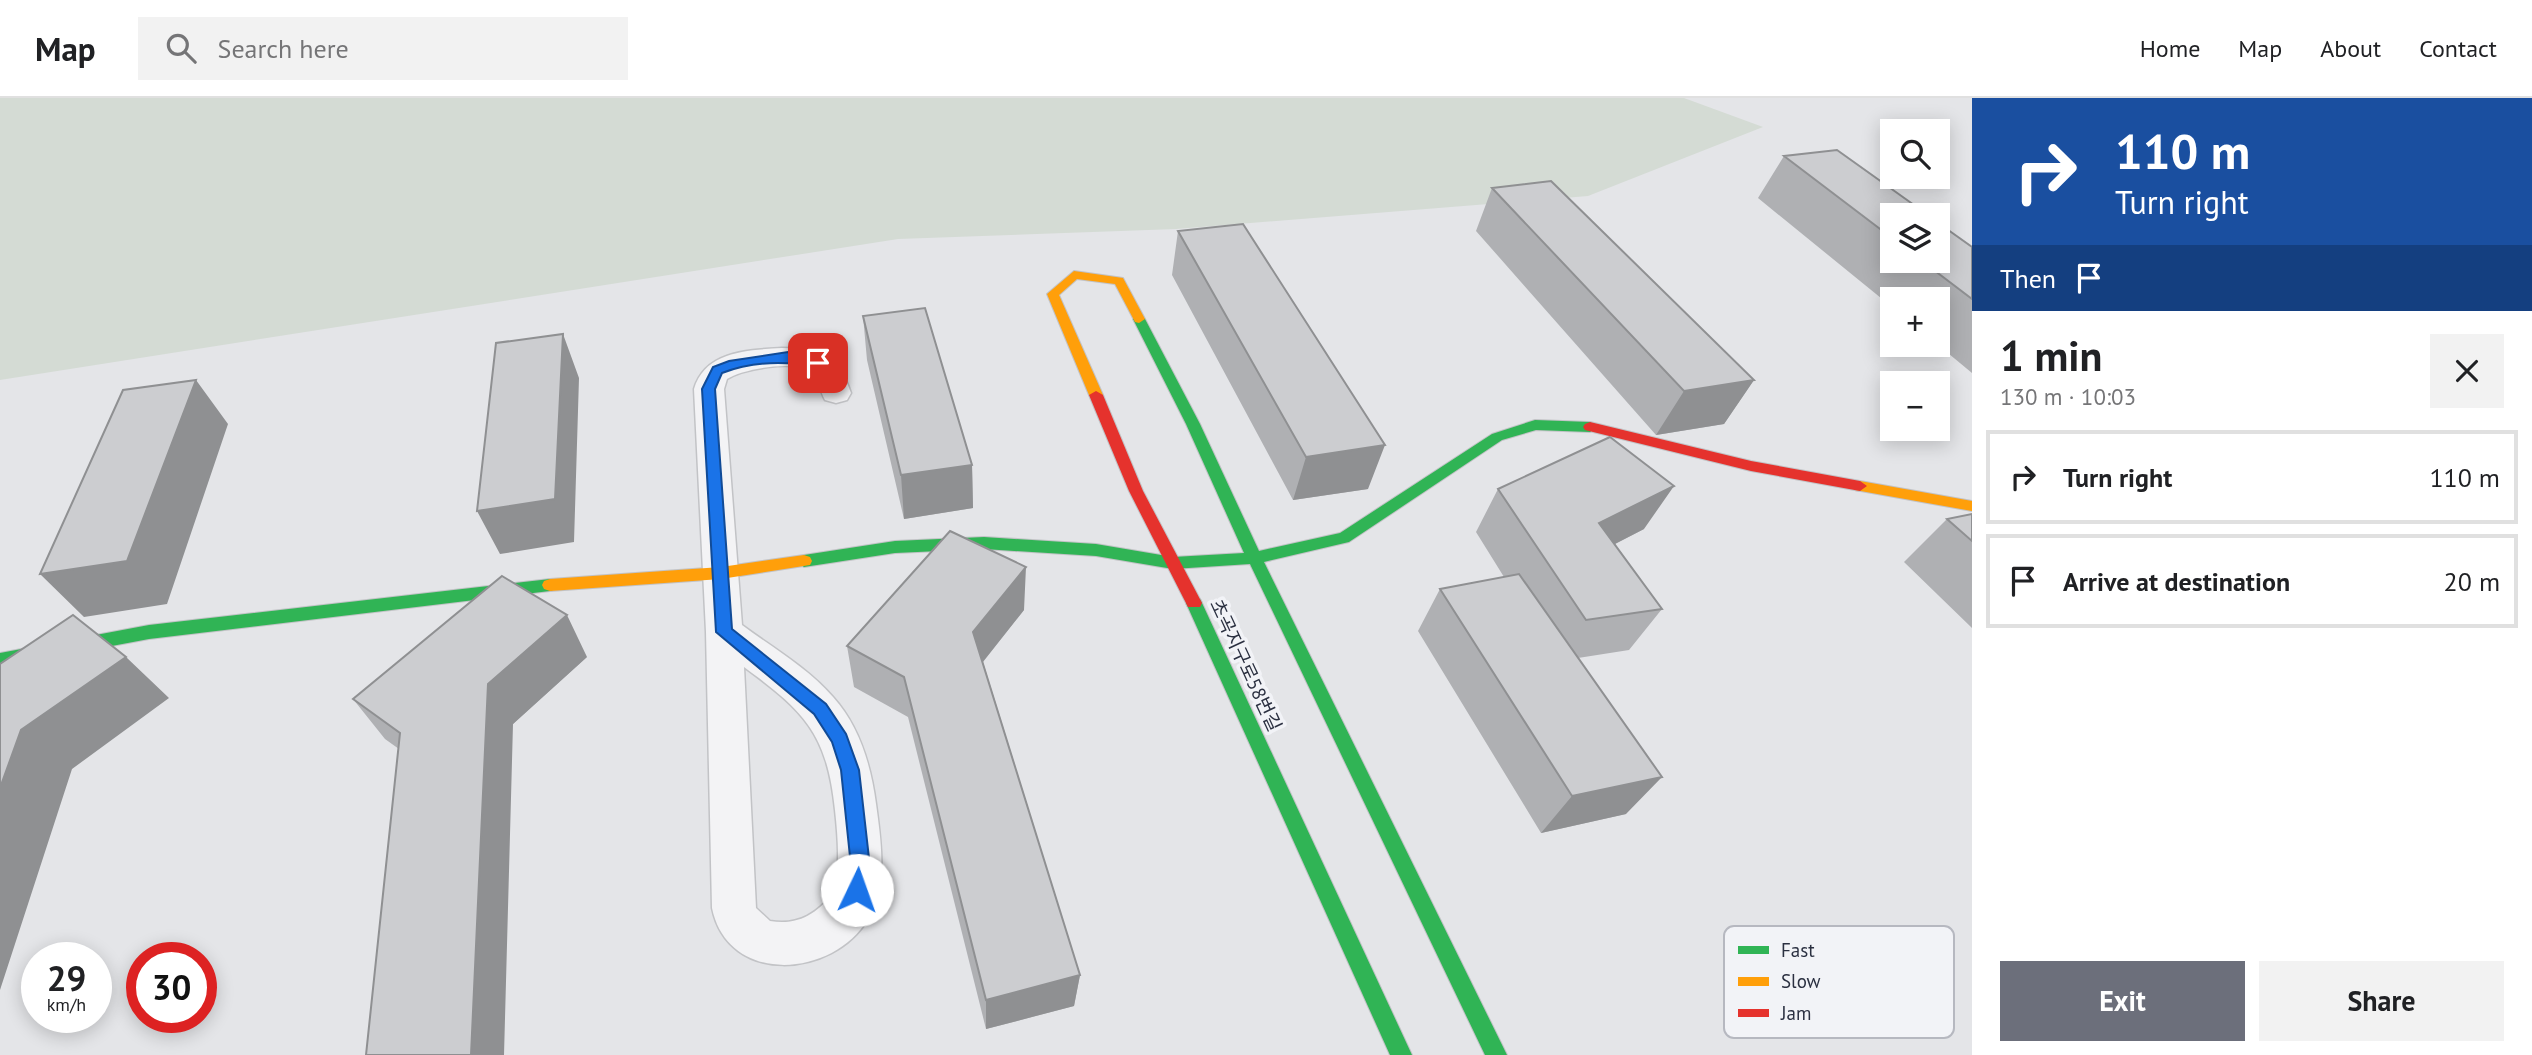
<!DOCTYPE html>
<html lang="en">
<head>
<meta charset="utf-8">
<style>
  :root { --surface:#fff; --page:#f2f2f2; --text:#202124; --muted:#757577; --line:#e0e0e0; --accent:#6c6f7b }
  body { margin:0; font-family:"PT Sans","Noto Sans KR",sans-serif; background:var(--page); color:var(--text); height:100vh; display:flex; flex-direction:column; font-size:26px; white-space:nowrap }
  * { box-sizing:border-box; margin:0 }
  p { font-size:23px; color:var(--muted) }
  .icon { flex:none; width:38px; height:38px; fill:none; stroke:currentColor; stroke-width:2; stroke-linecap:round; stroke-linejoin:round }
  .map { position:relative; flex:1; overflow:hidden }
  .details { display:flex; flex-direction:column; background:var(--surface); width:560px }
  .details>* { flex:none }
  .guide { background:#1a4fa0; color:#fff; overflow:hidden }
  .tools { position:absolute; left:1880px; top:21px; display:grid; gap:14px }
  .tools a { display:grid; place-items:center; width:70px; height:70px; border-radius:0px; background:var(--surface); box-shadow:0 4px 18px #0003; font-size:35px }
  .speed { position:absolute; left:21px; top:844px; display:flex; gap:14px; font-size:35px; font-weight:700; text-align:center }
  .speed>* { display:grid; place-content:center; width:91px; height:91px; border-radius:50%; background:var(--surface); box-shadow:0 4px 18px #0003; line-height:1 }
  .speed small { font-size:18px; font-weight:400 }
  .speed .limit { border:10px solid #d22; background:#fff; color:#111 }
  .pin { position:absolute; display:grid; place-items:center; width:60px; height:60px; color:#fff; margin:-30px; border-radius:14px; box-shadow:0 4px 10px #0006 }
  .me { position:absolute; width:77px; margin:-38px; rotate:3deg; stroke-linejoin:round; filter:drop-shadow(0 0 5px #0008) }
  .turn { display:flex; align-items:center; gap:24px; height:147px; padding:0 28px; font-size:32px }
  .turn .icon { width:91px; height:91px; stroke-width:2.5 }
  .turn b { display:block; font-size:49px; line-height:60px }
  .then { display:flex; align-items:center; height:66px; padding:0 28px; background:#0003; gap:14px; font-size:26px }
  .round { display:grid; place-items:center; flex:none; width:74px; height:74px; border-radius:0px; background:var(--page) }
  .headline { display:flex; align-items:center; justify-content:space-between; height:119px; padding:0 28px }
  h1 { font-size:42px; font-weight:700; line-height:52px }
  .cta { display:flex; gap:14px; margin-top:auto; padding:14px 28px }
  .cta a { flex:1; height:80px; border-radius:0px; background:var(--accent); color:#fff; font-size:28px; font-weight:700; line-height:80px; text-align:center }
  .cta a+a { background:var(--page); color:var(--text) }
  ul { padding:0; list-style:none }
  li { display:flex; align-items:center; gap:21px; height:94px; margin:0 14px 10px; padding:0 14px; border:4px solid var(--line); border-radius:0px }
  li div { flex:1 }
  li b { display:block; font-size:26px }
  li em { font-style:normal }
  header { display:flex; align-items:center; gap:42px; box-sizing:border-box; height:98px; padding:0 35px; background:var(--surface); border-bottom:2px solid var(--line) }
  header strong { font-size:33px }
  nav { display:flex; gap:38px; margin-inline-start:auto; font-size:24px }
  .search { width:490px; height:63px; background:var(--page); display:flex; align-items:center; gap:18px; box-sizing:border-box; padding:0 24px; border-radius:0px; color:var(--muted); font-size:26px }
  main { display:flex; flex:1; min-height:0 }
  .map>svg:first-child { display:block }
  .green { fill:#d4dbd4 }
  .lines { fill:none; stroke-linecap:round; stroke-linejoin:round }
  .street-casing { stroke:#c2c3c6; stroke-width:3 }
  .fast-casing { stroke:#c2c3c6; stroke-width:2 }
  .slow-casing { stroke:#c2c3c6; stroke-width:2 }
  .jam-casing { stroke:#c2c3c6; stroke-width:2 }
  .street { fill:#f3f3f5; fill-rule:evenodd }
  .fast { fill:#30b455; fill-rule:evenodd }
  .slow { fill:#ff9f0a; fill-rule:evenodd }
  .jam { fill:#e5322d; fill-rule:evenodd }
  .wall { fill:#afb0b3 }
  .shaded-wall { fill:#8f9092 }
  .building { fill:#cccdd0; stroke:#8f9092; stroke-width:2 }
  .route { fill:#1a73e8; stroke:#114b97; stroke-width:2 }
  .labels { text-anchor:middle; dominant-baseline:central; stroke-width:7; stroke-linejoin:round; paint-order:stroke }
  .street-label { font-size:19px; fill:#2b3041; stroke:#f2f3f7 }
  .key { fill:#f2f3f7; stroke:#b6b8c0; stroke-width:2 }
  .key-label { font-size:19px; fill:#2b3041 }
</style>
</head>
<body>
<header>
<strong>Map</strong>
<div class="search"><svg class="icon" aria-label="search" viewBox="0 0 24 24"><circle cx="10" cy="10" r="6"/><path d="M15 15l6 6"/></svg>Search here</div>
<nav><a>Home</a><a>Map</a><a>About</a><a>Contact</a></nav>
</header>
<main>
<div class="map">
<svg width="1972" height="957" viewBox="0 0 1972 957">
  <rect width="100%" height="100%" fill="#e4e5e8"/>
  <!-- green -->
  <path class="green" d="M0,0H1684L1763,29L1588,98L1176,131L898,141L0,282Z"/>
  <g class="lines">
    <!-- street casing -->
    <g class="street-casing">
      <path id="street" d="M782,250C820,251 838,257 851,295L847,302L836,305L825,302C820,293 818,279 809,273C793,262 742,271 727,281L724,291L742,527C773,550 808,570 833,599C860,629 871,668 876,706C881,743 888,786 868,821C833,880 728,888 712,810L706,534L694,291C705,253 748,252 782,250ZM744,569C804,613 827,635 835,712C838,739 840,766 835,793C818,815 799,828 770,823L756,810Z"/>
    </g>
    <!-- fast casing -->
    <g class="fast-casing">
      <path id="fast" d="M1139,217L1145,221L1200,326L1259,453L1340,435L1492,336L1535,322L1590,324L1597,329L1590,334L1536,332L1502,342L1349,444L1264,464L1507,957H1485L1250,466L1173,471L1096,458L984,451L895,455L804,469L796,463L804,457L895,443L984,439L1096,446L1173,459L1244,455L1186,326L1133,221Z
        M550,481L556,483L558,487L556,491L550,493L149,541L0,569V555L149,527Z
        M1194,499L1200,501L1202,505L1412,957H1390L1186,505L1188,501Z"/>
    </g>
    <!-- slow casing -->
    <g class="slow-casing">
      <path id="slow" d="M1074,173L1123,180L1145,221L1139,225L1135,224L1115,186L1077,181L1059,197L1103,297L1096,301L1089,297L1047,196Z
        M1860,383L1972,403V413L1855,392L1853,388Z
        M804,457L810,459L812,463L810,467L721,481L550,493L544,491L542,487L544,483L550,481L721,469Z"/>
    </g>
    <!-- jam casing -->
    <g class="jam-casing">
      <path id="jam" d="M1096,293L1103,297L1143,393L1202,505L1200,509H1188L1129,393L1089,297Z
        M1590,324L1751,363L1860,383L1867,388L1860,393L1751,373L1585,332L1583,329L1585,326Z"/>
    </g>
    <!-- street -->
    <use href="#street" class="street"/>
    <!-- fast -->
    <use href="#fast" class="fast"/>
    <!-- slow -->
    <use href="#slow" class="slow"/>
    <!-- jam -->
    <use href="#jam" class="jam"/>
  </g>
  <!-- wall -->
  <path class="wall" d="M1784,58L1892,117V163H1937L1972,149V275L1937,246V201H1892V209L1758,100Z
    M1492,90L1754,282L1724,326L1656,337L1476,133Z
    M1178,133L1368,391L1293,402L1172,177Z
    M863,218L972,367L973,410L904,421L867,262Z
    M1498,391L1644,431L1615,446L1662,511L1629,552L1578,560L1626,716L1541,735L1418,533L1440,491L1504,479L1476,434Z
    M1972,416V530L1904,464L1947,421Z
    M1024,512L983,564L1080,877L1074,908L986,931L908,619L854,589L847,548Z
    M587,559L513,626L399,651L385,641L353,601Z"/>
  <!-- shaded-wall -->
  <path class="shaded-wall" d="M563,236L579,280L574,444L500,456L477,413Z
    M196,282L228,326L167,506L84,519L40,476Z
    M1754,282L1724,326L1656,337L1684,293Z
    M1385,347L1368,391L1293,402L1306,359Z
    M972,367L973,410L904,421L901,377Z
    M1674,388L1644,431L1572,468L1599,425Z
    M1026,469L1024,512L974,575L973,534Z
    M567,517L587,559L513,626L504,957H471L488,586Z
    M126,559L169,600L72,671L0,892V690L21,632Z
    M1662,679L1626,716L1541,735L1572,698Z
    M1080,877L1074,908L986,931V902Z"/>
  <!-- building -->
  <path class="building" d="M1837,52L1928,117H1892V140L1784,58Z
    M1551,83L1754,282L1684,293L1492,90Z
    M1937,124L1972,149V201L1922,163H1937Z
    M1243,126L1385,347L1306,359L1178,133Z
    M925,210L972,367L901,377L863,218Z
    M563,236L555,401L477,413L496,245Z
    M196,282L127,463L40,476L123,292Z
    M1610,339L1674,388L1599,425L1662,511L1586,522L1498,391Z
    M1972,416V443L1947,421Z
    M950,433L1026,469L973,534L1080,877L986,902L904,579L847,548Z
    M1519,476L1662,679L1572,698L1440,491Z
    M502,478L567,517L488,586L471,957H366L400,635L353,601Z
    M73,517L126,559L21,632L0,690V566Z"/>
  <!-- route -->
  <path class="route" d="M788,254L825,265L818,269C787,263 753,263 722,275L715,291L732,531L826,606L846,636L859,672L871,778L864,799L857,801L850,799L847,792L852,778L841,672L832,644L814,616L716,534L702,291L713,269L729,263Z"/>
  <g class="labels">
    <!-- street labels -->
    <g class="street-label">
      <text transform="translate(1246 567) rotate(65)">초곡지구로58번길</text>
    </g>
  </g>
  <!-- legend -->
  <rect x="1724" y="828" width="230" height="112" rx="10" class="key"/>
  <rect x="1738" y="848" width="31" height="8" fill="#30b455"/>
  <rect x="1738" y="879" width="31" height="9" fill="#ff9f0a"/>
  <rect x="1738" y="911" width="31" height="8" fill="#e5322d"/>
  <g class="key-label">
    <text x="1781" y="859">Fast</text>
    <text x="1781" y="890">Slow</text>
    <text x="1781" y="922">Jam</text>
  </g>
</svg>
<div class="tools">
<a><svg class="icon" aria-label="search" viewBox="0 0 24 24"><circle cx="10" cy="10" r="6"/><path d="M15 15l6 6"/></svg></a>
<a><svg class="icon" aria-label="layers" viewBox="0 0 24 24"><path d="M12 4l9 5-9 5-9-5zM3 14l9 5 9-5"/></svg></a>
<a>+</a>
<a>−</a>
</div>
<div class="speed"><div>29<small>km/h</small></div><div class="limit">30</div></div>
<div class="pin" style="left:818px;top:265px;background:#d93025"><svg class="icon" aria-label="arrive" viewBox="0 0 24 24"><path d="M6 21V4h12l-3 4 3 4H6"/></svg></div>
<svg class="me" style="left:857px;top:792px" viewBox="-20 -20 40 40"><circle r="19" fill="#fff"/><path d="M0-13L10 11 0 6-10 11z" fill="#1a73e8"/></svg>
</div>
<section class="details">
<div class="guide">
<div class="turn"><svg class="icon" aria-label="right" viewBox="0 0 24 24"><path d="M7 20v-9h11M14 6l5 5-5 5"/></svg><div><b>110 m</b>Turn right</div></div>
<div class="then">Then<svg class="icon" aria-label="arrive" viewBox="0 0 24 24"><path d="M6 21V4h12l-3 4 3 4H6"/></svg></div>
</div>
<div class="headline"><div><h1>1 min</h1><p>130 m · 10:03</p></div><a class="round"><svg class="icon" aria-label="close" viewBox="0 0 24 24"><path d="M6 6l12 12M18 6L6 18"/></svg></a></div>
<ul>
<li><svg class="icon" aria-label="right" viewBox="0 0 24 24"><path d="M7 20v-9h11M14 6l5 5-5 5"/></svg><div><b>Turn right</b></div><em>110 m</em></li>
<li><svg class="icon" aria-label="arrive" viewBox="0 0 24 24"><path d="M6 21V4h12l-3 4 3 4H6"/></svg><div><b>Arrive at destination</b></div><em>20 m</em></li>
</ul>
<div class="cta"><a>Exit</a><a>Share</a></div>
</section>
</main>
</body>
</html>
